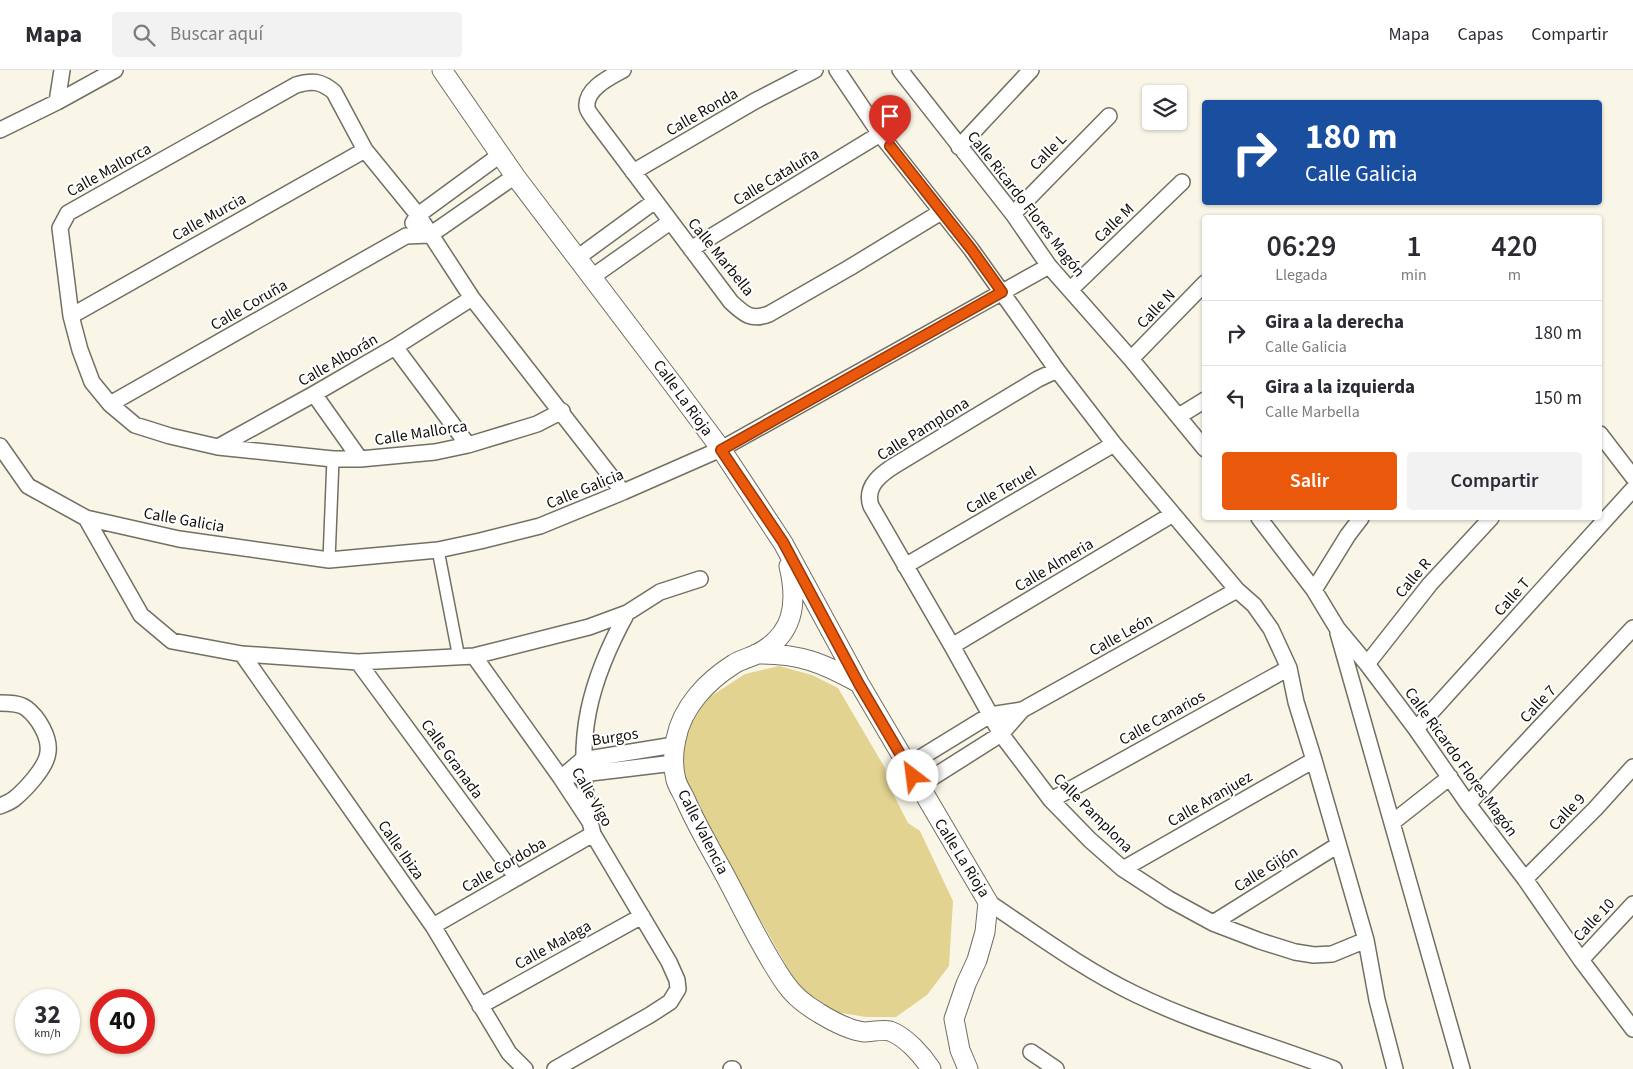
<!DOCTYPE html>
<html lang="es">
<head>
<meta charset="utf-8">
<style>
  :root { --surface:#fff; --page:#f2f2f3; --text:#2b2b33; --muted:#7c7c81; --line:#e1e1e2; --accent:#ea580c }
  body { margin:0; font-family:"Source Sans 3",sans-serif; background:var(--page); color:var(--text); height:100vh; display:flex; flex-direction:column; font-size:19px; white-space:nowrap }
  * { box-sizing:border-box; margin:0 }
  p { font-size:16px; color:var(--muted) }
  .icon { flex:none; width:28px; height:28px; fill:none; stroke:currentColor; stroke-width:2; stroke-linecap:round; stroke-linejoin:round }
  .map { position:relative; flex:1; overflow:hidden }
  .side { position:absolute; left:1202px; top:145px; width:400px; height:305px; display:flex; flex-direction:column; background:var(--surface); border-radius:5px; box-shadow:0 1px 4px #0004 }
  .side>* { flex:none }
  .hud { position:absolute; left:1202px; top:30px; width:400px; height:105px; border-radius:5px; box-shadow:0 1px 4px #0004; background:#1a4fa0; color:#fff; overflow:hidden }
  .tools { position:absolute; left:1142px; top:15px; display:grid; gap:10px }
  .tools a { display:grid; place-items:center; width:45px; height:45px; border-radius:5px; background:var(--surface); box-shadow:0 1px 4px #0004; font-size:25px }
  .speed { position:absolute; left:15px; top:919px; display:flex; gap:10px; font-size:25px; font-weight:700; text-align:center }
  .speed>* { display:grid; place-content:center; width:65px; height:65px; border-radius:50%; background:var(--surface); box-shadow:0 1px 4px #0004; line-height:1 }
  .speed small { font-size:12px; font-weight:400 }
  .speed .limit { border:8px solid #d22; background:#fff; color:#111 }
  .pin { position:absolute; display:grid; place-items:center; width:42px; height:42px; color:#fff; margin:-51px -21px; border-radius:50% 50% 50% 0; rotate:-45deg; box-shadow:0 0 5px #0007 }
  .pin .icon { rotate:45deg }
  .me { position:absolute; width:55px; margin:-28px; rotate:330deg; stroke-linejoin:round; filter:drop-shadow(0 0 4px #0008) }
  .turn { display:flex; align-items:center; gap:18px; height:105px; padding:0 20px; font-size:22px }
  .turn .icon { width:65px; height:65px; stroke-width:2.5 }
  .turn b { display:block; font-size:35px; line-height:42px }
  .eta { display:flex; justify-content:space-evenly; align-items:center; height:85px; text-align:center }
  .eta b { font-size:30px; font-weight:600; line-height:35px }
  .button { display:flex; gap:10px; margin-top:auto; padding:10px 20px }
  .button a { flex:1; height:58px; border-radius:5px; background:var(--accent); color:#fff; font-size:20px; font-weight:600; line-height:58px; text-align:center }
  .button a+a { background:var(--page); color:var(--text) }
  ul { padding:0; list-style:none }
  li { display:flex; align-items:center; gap:15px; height:65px; padding:0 20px; border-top:1px solid var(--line) }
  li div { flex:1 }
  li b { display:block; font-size:19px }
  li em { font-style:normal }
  header { display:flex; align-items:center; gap:30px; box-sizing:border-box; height:70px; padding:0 25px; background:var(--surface); border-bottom:1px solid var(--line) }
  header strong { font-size:24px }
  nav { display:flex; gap:28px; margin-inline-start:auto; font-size:18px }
  .search { width:350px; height:45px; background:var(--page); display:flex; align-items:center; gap:12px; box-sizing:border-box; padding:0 18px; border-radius:5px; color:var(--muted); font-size:19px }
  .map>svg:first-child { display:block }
  .green { fill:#e3d391 }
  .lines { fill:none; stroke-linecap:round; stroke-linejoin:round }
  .pedestrian-casing { stroke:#726f63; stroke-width:14 }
  .minor-casing { stroke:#726f63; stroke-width:18 }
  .tertiary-casing { stroke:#726f63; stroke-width:21 }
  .pedestrian { stroke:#fff; stroke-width:11 }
  .minor { stroke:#fff; stroke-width:15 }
  .tertiary { stroke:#fff; stroke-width:19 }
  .route-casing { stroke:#983908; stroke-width:12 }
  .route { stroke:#ea580c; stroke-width:9 }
  .labels { text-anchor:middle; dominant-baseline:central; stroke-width:4; stroke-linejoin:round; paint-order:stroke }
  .street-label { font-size:16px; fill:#100f0a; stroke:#fff }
</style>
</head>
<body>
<header>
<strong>Mapa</strong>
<div class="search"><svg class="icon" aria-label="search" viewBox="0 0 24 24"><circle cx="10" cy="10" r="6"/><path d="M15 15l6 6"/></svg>Buscar aquí</div>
<nav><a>Mapa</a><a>Capas</a><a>Compartir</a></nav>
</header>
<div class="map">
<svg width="1633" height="999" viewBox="0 0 1633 999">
  <rect width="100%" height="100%" fill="#f9f6e8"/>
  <!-- green -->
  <path class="green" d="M779,596L812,605L838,618L885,698L886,710L908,753L920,761L953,831L949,896L927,925L896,947H866L829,941L799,918L680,707L679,663L705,630L745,604Z"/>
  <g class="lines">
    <!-- pedestrian casing -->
    <g class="pedestrian-casing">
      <path id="pedestrian" d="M438,480L459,588
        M329,490L333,389"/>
    </g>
    <!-- minor casing -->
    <g class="minor-casing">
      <path id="minor" d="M623,0C610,7 585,19 587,37C587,40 591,45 593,48L731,232C744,244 751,251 769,244L849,198L941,142
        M837,0L880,64L971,179L1057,300
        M900,0L1013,144L1049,196L1131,289L1205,379
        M57,32L62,0
        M0,60L57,32L115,0
        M959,77L1031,0
        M633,102L755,31L815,0
        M1013,144L1109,46
        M413,153L418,145L500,85
        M691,179L880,64
        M577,188L655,131
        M592,207L670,152
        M1071,219L1182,112
        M71,246L365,80
        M395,277L468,375
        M1131,289L1205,213
        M314,324L360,389
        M110,334L406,166L430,165L515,106
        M562,341L537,354L468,375L435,382L360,389H333L218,377L170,366L135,355L110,334L92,312L80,280L71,246L60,158L68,143L296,15C312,10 321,11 334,22L365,80L418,145L472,228L623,422
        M1179,346L1205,330
        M1600,364L1633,407
        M0,376L28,416L86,448L141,545L172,571L242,584L358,592L474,586L589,557L627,543L660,522L700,509
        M218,377L314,324L395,277L472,228
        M86,448L179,469L329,490L438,480L480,471L540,456L623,422L721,379L1049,196
        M1259,448L1314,520L1337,558L1367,594L1416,659L1468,734L1525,809L1581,890L1633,959
        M905,496L1114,374
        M1314,520L1348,465L1361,448
        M1338,563L1462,999
        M952,576L1173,444
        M242,584L433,856L509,983L525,999
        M474,586L561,708L590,752L593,764L669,892L677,910L678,919L670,932L650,945L555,999
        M358,592L517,808
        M1367,594L1430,514L1491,448
        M0,633C9,633 19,633 26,638C38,647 50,667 48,682C47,697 25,720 14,729C10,732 5,734 0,736
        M1416,659L1633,419
        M907,696L990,645L1022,640L1237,520
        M574,705L674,693
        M561,708L582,690L674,675
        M919,716L1001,664L1022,640
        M1051,730L1289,598
        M1468,734L1633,558
        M589,746C575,668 589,612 627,543
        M1393,752L1450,707
        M1123,799L1314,690
        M1525,809L1595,739L1633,697
        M988,832C1036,864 1083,899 1135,924C1199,955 1268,974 1334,999
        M1213,853L1338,775
        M433,856L593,764
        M1366,870L1332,884L1314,885L1295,882L1260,871L1213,853L1169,829L1123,799L1090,770L1051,730L1001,664L952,576L871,436C864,416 882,403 897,394L1038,309L1057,300L1114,374L1237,520L1254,535L1271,559L1289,598L1296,632L1314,690L1366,870L1377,930L1395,999
        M1581,890L1633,834
        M480,936L642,846
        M1031,982L1056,999
        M731,999H733"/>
    </g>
    <!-- tertiary casing -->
    <g class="tertiary-casing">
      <path id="tertiary" d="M442,0L515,106L672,313L721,379L783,473L859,613L988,832L985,862L977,890L966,914L954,949L960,980L968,999
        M789,496C798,534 794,566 755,585C748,588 740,590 734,594C707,611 682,637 676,669C673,682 673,698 676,710C678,717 683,724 686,731C696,754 709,776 721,798C742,836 760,877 785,913C793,925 807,936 819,943C832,951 848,960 864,962C872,962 882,959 890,961C906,967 922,985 931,999
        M756,584C799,583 823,593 859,613"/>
    </g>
    <!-- pedestrian -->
    <use href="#pedestrian" class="pedestrian"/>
    <!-- minor -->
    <use href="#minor" class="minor"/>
    <!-- tertiary -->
    <use href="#tertiary" class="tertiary"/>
  </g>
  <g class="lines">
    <!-- route casing -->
    <g class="route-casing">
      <path id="route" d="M890,76L972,180L1002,222L721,380L783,472L859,614L913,706"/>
    </g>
    <!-- route -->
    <use href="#route" class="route"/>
  </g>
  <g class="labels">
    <!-- street labels -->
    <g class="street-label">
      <text transform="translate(702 42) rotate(-30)">Calle Ronda</text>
      <text transform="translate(1048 82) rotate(-45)">Calle L</text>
      <text transform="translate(109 100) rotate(-29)">Calle Mallorca</text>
      <text transform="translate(776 107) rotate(-31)">Calle Cataluña</text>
      <text transform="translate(1026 134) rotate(52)">Calle Ricardo Flores Magón</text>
      <text transform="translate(209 147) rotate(-29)">Calle Murcia</text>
      <text transform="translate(1114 153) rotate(-44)">Calle M</text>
      <text transform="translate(721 187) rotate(51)">Calle Marbella</text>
      <text transform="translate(249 235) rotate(-30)">Calle Coruña</text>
      <text transform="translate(1156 239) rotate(-46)">Calle N</text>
      <text transform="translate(338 290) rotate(-30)">Calle Alborán</text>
      <text transform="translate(683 328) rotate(54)">Calle La Rioja</text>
      <text transform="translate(923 359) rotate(-32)">Calle Pamplona</text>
      <text transform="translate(421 363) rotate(-9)">Calle Mallorca</text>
      <text transform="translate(585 419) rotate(-22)">Calle Galicia</text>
      <text transform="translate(1001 420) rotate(-30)">Calle Teruel</text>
      <text transform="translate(184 450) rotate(10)">Calle Galicia</text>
      <text transform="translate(1054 495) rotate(-31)">Calle Almeria</text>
      <text transform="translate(1413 508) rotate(-50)">Calle R</text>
      <text transform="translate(1512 527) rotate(-48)">Calle T</text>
      <text transform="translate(1121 565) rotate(-29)">Calle León</text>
      <text transform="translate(1538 634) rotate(-47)">Calle 7</text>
      <text transform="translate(1162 648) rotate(-29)">Calle Canarios</text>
      <text transform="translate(615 667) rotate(-9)">Burgos</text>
      <text transform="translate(452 689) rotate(54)">Calle Granada</text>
      <text transform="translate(1461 692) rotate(54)">Calle Ricardo Flores Magón</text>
      <text transform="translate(592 727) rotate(60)">Calle Vigo</text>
      <text transform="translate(1210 729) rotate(-30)">Calle Aranjuez</text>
      <text transform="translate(1567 742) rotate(-46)">Calle 9</text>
      <text transform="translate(1093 743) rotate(45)">Calle Pamplona</text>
      <text transform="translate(703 762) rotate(63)">Calle Valencia</text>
      <text transform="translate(401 780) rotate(55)">Calle Ibiza</text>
      <text transform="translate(962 788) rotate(58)">Calle La Rioja</text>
      <text transform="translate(504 795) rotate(-30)">Calle Cordoba</text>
      <text transform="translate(1266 799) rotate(-32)">Calle Gijón</text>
      <text transform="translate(1594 850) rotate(-47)">Calle 10</text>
      <text transform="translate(553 875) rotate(-29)">Calle Malaga</text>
    </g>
  </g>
</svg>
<div class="tools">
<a><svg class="icon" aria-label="layers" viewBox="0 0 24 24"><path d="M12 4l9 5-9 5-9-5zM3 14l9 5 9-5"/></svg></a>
</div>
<div class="speed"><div>32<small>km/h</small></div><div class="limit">40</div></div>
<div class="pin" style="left:890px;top:76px;background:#d93025"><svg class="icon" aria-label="arrive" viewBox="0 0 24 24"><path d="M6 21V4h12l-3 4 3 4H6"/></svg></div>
<svg class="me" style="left:913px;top:706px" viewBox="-20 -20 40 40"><circle r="19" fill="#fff"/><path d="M0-13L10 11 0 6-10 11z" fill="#ea580c"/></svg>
<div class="hud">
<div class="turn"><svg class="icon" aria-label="right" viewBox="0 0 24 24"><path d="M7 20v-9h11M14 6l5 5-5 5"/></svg><div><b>180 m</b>Calle Galicia</div></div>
</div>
<section class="side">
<div class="eta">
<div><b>06:29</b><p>Llegada</p></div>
<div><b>1</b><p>min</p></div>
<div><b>420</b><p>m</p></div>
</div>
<ul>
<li><svg class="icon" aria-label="right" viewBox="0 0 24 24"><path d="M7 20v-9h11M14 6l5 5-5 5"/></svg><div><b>Gira a la derecha</b><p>Calle Galicia</p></div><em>180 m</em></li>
<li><svg class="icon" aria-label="left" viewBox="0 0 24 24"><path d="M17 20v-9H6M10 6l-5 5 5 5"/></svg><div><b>Gira a la izquierda</b><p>Calle Marbella</p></div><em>150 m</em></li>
</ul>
<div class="button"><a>Salir</a><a>Compartir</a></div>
</section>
</div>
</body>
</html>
